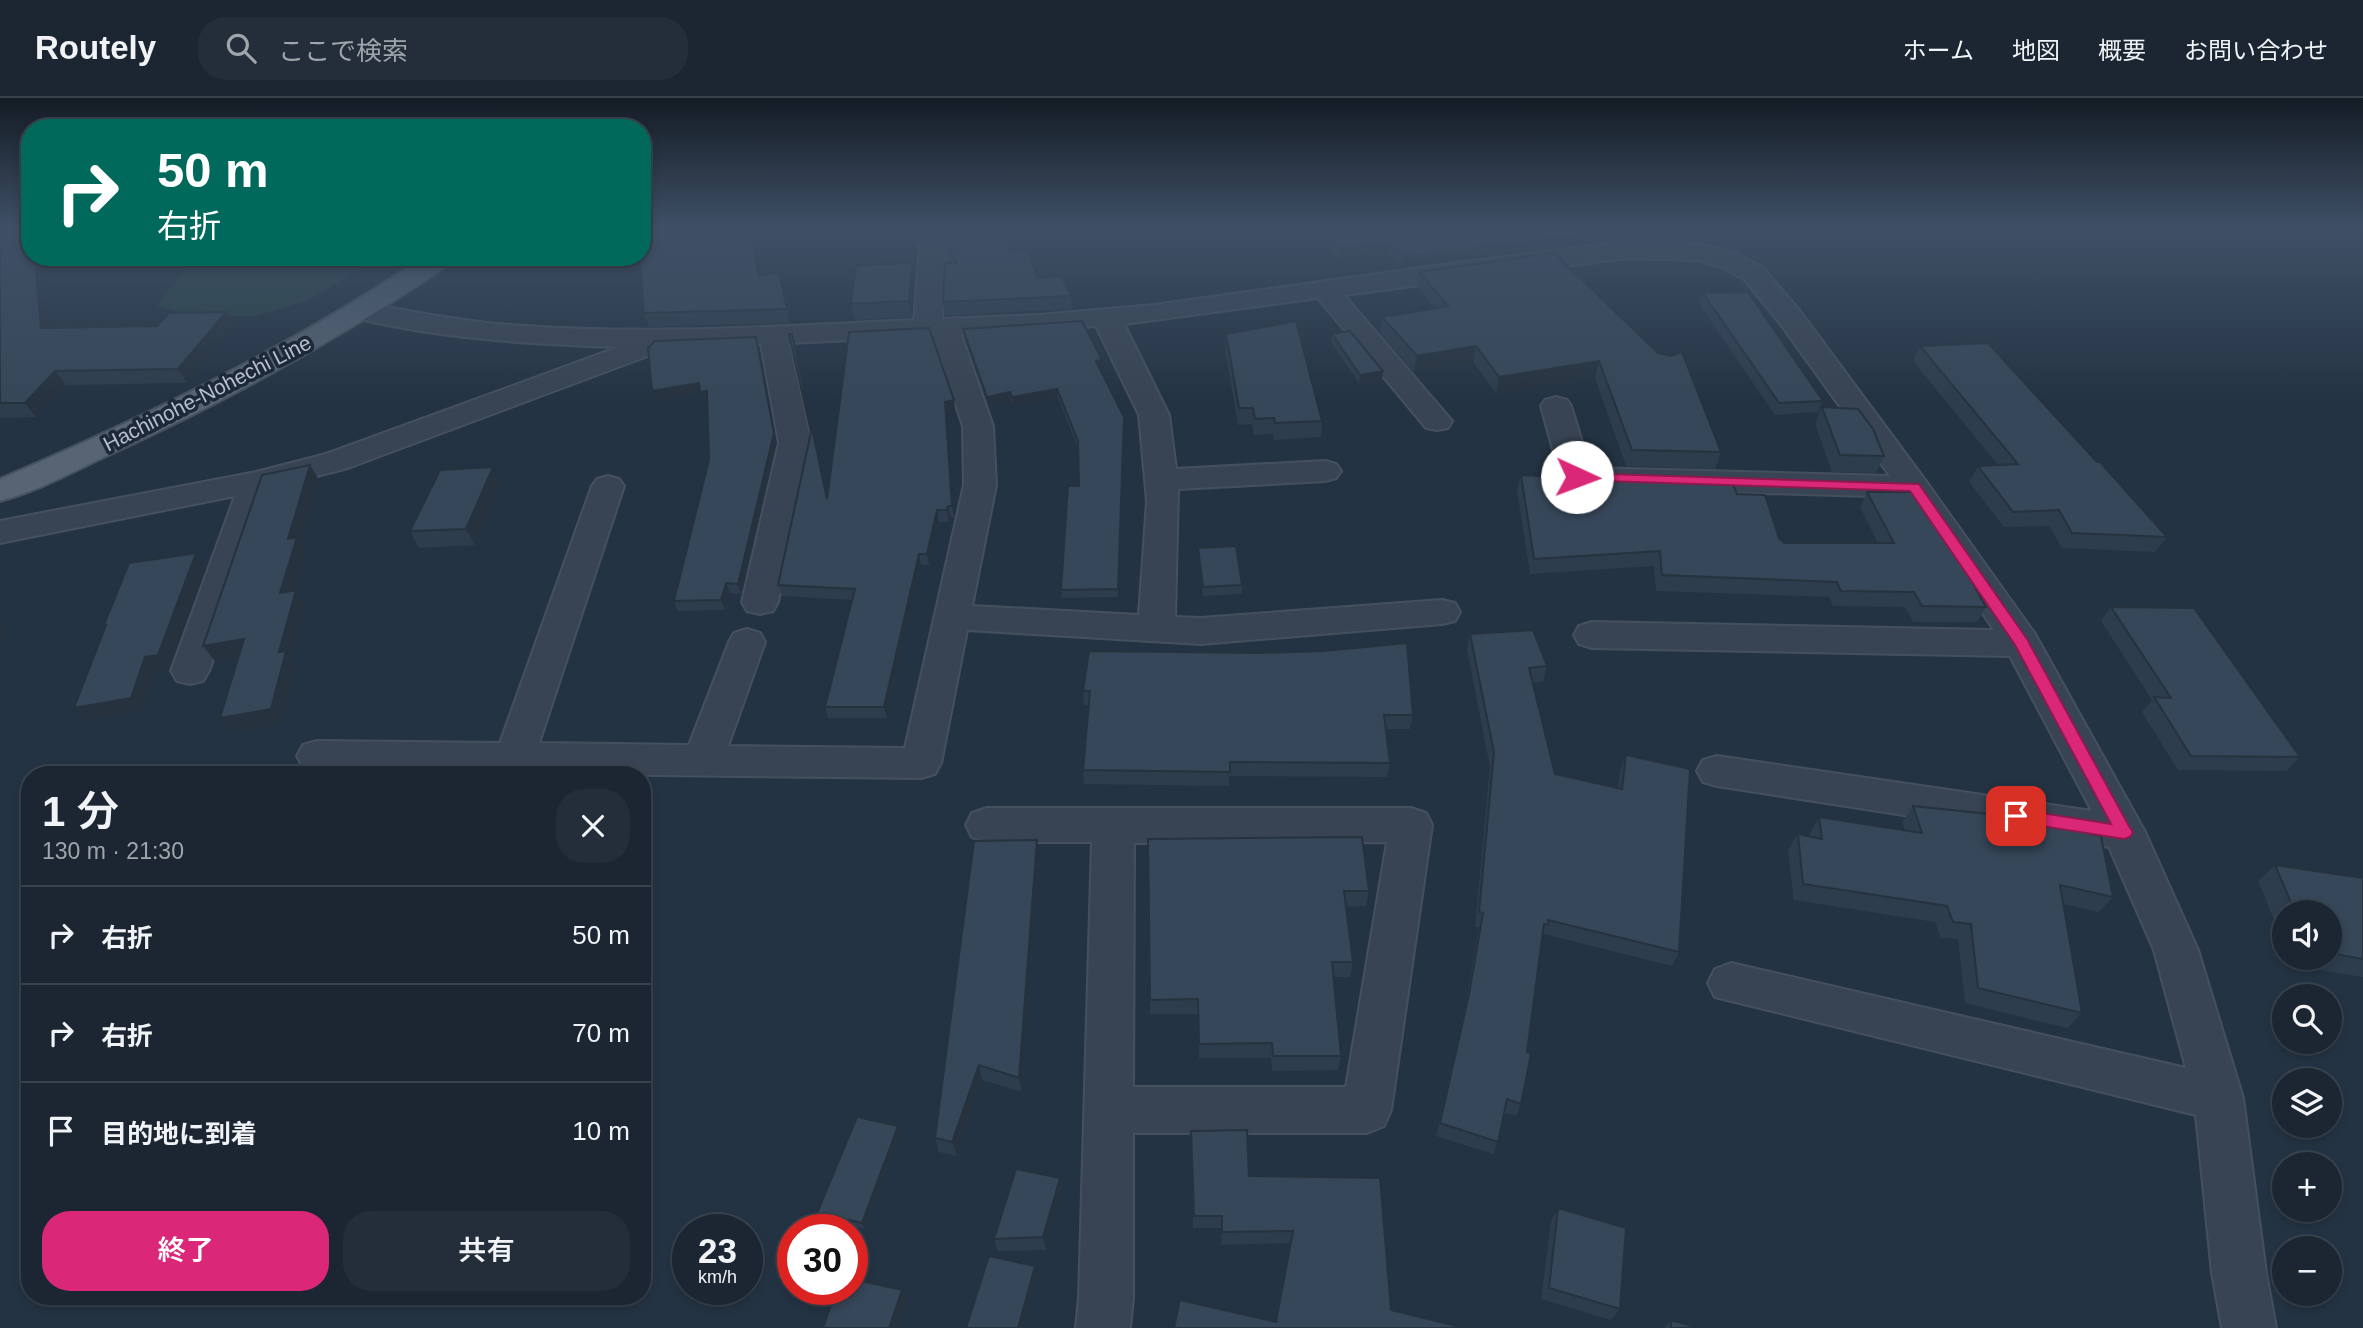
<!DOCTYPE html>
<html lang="ja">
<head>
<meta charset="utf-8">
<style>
  :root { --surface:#1b2632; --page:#242e3a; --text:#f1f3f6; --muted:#a0a5ac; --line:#39434d; --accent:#db2777 }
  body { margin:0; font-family:Helvetica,"Noto Sans JP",sans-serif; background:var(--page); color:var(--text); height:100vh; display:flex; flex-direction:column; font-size:26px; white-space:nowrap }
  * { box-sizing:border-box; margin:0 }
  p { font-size:23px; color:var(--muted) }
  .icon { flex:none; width:38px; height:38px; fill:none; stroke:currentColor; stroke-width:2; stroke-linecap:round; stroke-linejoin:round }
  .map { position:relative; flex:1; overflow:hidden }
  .drawer { position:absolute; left:21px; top:668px; width:630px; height:539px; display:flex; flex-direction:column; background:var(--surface); border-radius:28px; box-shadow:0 4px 10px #0003,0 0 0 2px var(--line) }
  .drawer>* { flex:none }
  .guide { position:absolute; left:21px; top:21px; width:630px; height:147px; border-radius:28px; box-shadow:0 4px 10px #0003,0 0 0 2px var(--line); background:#00695c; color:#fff; overflow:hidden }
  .fabs { position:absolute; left:2272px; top:802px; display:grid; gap:14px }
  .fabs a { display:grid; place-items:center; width:70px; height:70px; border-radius:50%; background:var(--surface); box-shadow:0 4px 10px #0003,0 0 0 2px var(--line); font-size:35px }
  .speed { position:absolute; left:672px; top:1116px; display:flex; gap:14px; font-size:35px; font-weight:700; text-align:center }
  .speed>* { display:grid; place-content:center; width:91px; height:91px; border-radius:50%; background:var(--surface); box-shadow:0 4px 10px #0003,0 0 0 2px var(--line); line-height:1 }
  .speed small { font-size:18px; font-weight:400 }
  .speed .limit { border:10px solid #d22; background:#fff; color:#111 }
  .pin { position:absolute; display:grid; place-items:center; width:60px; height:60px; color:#fff; margin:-30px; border-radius:14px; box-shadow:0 4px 10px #0006 }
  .me { position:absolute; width:77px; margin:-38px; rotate:92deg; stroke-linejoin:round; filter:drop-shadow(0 0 5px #0008) }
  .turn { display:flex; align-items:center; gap:24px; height:147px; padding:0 21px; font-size:32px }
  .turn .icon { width:91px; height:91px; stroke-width:2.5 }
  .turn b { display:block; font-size:49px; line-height:60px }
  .round { display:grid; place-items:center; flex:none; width:74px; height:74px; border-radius:28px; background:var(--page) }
  .headline { display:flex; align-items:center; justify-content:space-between; height:119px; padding:0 21px }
  h1 { font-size:42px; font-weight:600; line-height:52px }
  .primary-button { display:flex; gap:14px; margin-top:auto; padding:14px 21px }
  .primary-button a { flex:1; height:80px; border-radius:28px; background:var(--accent); color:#fff; font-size:28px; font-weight:600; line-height:80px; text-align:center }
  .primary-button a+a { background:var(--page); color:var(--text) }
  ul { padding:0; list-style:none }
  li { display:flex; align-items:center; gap:21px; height:98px; padding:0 21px; border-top:2px solid var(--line) }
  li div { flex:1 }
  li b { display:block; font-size:26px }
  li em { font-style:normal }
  header { display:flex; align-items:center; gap:42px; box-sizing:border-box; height:98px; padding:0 35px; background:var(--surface); border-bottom:2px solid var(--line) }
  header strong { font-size:33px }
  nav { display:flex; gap:38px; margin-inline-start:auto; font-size:24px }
  .search { width:490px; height:63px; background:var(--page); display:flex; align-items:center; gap:18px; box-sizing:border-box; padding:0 24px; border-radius:28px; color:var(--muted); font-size:26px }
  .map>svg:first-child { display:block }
  .green { fill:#264244 }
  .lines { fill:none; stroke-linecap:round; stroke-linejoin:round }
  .street-casing { stroke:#45505f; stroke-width:4 }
  .primary-casing { stroke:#45505f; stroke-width:4 }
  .street { fill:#384453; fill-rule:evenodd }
  .primary { fill:#566473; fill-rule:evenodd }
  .wall { fill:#2e3d4d }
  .shaded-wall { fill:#26323e }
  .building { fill:#364759; stroke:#26323e; stroke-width:2 }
  .route { fill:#db2777; stroke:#8e194d; stroke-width:2 }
  .labels { text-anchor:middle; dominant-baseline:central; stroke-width:7; stroke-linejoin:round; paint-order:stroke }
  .far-street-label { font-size:21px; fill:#b5bfcd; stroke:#1d2938 }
</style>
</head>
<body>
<header>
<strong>Routely</strong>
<div class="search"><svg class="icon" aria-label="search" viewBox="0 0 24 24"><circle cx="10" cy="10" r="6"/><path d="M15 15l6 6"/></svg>ここで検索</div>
<nav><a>ホーム</a><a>地図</a><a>概要</a><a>お問い合わせ</a></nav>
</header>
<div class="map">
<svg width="2363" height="1230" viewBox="0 0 2363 1230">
  <rect width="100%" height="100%" fill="#243343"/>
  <!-- green -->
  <path class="green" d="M194,159H392L354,174L309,202L257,218L184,216L157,208Z"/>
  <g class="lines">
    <!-- street casing -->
    <g class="street-casing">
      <path id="street" d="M933,141L942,143L946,149L942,221L1038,217L1154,207L1557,151L1627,144L1697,146L1737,156L1762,169L1799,212L1925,382L2035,536L2145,734L2198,852L2243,1000L2266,1175L2276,1230H2222L2212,1175L2196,1017L1715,899L1708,885L1715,871L1731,865L2186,970L2154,852L2109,749L1717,688L1703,684L1697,673L1703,662L1717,658L2092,713L2010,558L1592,550L1579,546L1574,537L1579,528L1592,524L1994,532L1904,399L1561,389L1550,386L1545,379L1550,372L1558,370L1541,308L1545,302L1556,299L1567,302L1571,308L1590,370L1890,378L1779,224L1744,181L1719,168L1697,162L1627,160L1344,197L1452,323L1448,330L1437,332L1426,330L1318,200L1124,226L1169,317L1176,371L1325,363L1336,366L1341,373L1336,380L1325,383L1178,391L1175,519L1201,520L1442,502L1455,505L1460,514L1455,523L1442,526L1201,546L967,532L941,665L935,676L921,680L317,673L303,669L297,658L303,647L317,643L500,645L592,388L597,381L608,378L619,381L624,388L539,645L689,647L729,544L734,535L747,531L760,535L765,544L728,648L905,650L964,387L963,328L933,238L789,245L811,345L778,504L773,513L760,516L747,513L742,504L779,345L761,246L657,250L653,256L348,370L270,390L209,573L203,583L190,586L177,583L171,573L235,398L0,445V423L256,374L326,356L619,249C529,246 440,241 352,219L348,213L352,207L362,205C416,214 470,225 525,228C655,237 784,228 914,222L920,149L924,143ZM1096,228L1139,317L1147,403L1139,517L972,508L996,387L993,328L961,237Z
        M987,710H1411L1426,715L1432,727L1391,1012L1384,1028L1367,1035H1133V1200L1130,1230H1076L1079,1200L1092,744H987L972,739L966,727L972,715ZM1387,744L1346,989H1133L1134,745Z"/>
    </g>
    <!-- primary casing -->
    <g class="primary-casing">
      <path id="primary" d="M424,159H455L451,165C344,238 231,301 113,355C76,372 39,393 0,403V381C148,318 290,249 424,159Z"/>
    </g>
    <!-- street -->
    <use href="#street" class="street"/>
    <!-- primary -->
    <use href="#primary" class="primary"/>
  </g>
  <!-- wall -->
  <path class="wall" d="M0,130L50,230L157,228L226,214L234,228L187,285L66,287L36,319L0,320Z
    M1318,130H1631L1628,141L1400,170L1389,156L1338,162Z
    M946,146L1011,154L1037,180L1071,198L1072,211L945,218L943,204L951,165L948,160Z
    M1554,155L1721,354L1715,371L1626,368L1595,280L1496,295L1473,264L1414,275L1380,235L1382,219L1434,210L1417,189L1419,174Z
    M779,175L790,225L649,229L644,215L760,178Z
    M915,181L912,219L855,222L851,206Z
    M1703,195L1823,303L1818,314L1775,317L1699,206Z
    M963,231L1102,262V270H1100L1124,319L1118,499L1062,500L1061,492L1079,388L1078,350L1058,300L1012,308L1011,303L988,307L965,239Z
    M1226,236L1322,323L1321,339L1274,342L1273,336L1254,337L1252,326L1238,327L1225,252Z
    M1332,236L1383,273L1382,281L1359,285L1331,244Z
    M756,239L776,345L741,496L730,495L725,512L678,513L674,503L709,362L708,303L703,304L701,295L655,303L652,293Z
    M1920,248L2167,439L2155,454L2062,450L2049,428L2004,429L1969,384L1978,368L1998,367L1913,263Z
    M954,302L955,314L947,315L954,420L950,419L949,424H939L929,467H921L887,620H828L825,609L852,502L782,498L778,487L827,399Z
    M1822,309L1884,358L1876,375L1832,374L1815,326Z
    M1521,377L1639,383L1640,378L1737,396L1784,445H1878L1860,409L1867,394L1986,509L1977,524H1913L1905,509L1833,508L1829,499L1656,493L1654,468L1530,476L1517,392Z
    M501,386L475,447L419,450L410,433Z
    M1198,450L1242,487V496L1203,498L1198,459Z
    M2111,509L2300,659L2286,673L2178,672L2142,614L2152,602L2101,523Z
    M1470,536L1547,568L1543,584H1533L1555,676L1618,690L1620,672L1626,657L1679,854L1672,868L1544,836L1542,841L1527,954L1521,1006L1516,1018L1504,1015L1498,1044L1493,1056L1436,1038L1465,910L1479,829H1475L1490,669L1467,552Z
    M1083,593L1413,617L1410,631H1386L1390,665L1387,679L1229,678V688L1084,686L1083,672L1089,607H1084Z
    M1913,708L2113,799L2099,814L2064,806L2082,915L2067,930L1965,905L1958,841L1941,840L1935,824L1794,802L1788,752L1798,736L1810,739V735L1819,719L1905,732L1902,724Z
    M1148,741L1369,793L1366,808L1346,809L1353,864L1350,879H1333L1341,958L1338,972L1272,973L1271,960H1199L1198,916H1150Z
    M1039,758L1022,994L982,982L957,1058L939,1054L935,1040Z
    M2275,767L2363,780V879L2293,868L2289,859H2329V814H2284V846L2258,783Z
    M898,1028L901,1035L865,1131L821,1121L817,1115Z
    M1191,1033L1249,1078L1380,1080L1276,1224L1291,1145L1221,1147L1222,1130H1193Z
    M1060,1080L1062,1094L1046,1152L998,1153L994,1141Z
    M1558,1110L1620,1211L1611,1222L1541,1201L1551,1123Z
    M1671,1222L1698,1230H1664Z"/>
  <!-- shaded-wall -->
  <path class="shaded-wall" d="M1009,130H1011V168L1009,154Z
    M1631,130L1628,141L1400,170L1402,159Z
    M1390,145L1389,156L1338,162L1339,151Z
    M35,159H43L51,245L41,230Z
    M912,165L915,181L912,219L909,203Z
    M226,214L234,228L187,285L178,271Z
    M756,239L776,345L741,496L738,486Z
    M1476,248L1473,264L1414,275L1417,258Z
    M1102,262V270L1097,271L1096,263Z
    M1599,263L1595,280L1496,295L1499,279Z
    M55,273L66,287L36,319L25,305Z
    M1383,273L1382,281L1359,285L1360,277Z
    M699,285L707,293L710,303L703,304L701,295L655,303L652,293Z
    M1057,291L1058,300L1012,308V299Z
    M1010,294L1011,303L988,307L987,299Z
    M954,302L955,314L947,315L954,420L952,408L945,304Z
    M1124,319L1125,328L1118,499V491Z
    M310,367L319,382L301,446L306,455L291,510L280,495L288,441Z
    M493,369L501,386L475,447L466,431Z
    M948,408L950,419L949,424L947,412Z
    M937,412L939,424L929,467L927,456Z
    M196,455L206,469L169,571L157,573L143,613L87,623L74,610Z
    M919,456L921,467L887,620L884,609Z
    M726,485L730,495L725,512L721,502Z
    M296,492L306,507L292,562L297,568L282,626L232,635L220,620L279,554Z
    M0,525L9,535L0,549Z
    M244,541L255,556L215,563L203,548Z
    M1037,742L1039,758L1022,994L1019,980Z
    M979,967L982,982L957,1058L952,1044Z
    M898,1028L901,1035L865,1131L862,1125Z
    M1060,1080L1062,1094L1046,1152L1043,1139Z
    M1035,1168L1038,1180L1024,1230H1018Z
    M902,1192L907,1204L899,1230H889Z"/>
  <!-- building -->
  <path class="building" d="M0,130H30V159H35L41,230L157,228L169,215L226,214L178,271L55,273L25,305H0Z
    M642,130H749L759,178L779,175L787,211L644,215L640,159H642Z
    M947,130H1009V154L1028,152L1037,180L1061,178L1071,198L943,204L945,165H957L946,146Z
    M1326,130H1631L1402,159L1390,145L1339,151Z
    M1554,155L1658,255L1671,258L1682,254L1721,354L1632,352L1599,263L1499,279L1476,248L1417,258L1382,219L1448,208L1419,174Z
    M912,165L909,203L851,206L856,168Z
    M1748,194L1823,303L1779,305L1703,195Z
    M1082,223L1102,262L1096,263L1124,319L1118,491L1061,492L1068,388H1079L1078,343L1057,291L1012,299L1010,294L987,299L963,231Z
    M1296,223L1322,323L1275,325L1274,320L1255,321L1253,310H1239L1226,236Z
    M929,230L954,302L945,304L952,408H948L947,412H937L927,456H919L884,609H825L855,491L778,487L811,334L789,236H792L827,401L849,234Z
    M1350,233L1383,273L1360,277L1332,236Z
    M756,239L774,335L738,486L726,485L721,502L674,503L709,362L707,293L700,294L699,285L652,293L648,250L655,243Z
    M1988,245L2097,364H2100L2167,439L2072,435L2059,412L2013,414L1978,368L2018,366L1920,248Z
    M1822,309L1858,311L1873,331L1884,358L1840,357Z
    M310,367L288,441L297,439L280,495L296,492L279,554L286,553L271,611L220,620L244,541L203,548L262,377Z
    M493,369L466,431L410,433L440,372Z
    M1521,377L1642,383L1640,378L1731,381L1737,396L1765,397L1779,440L1784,445H1894L1867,394H1916L1945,436L1986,509L1922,508L1914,494L1841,493L1837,484L1662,477L1660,453L1534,461Z
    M1236,448L1242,487L1203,489L1198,450Z
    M196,455L158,557L145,559L131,600L74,610L106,527H104L129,465Z
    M2111,509L2194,510L2300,659L2191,658L2154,599L2171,600Z
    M1533,532L1547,568L1529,570L1555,676L1622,691L1626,657L1690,671L1679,854L1548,822V827L1544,826L1527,954L1531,956L1521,1006L1507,1001L1498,1044L1440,1025L1469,896L1483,815L1479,814L1494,654L1470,536Z
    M1407,545L1413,617H1384L1390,665L1230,664V674L1083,672L1090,593H1083L1089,553L1258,555L1323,553Z
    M1913,708L2008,718L2101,738L2113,799L2060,787L2082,915L1978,890L1971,826L1953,824L1947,808L1803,786L1798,736L1822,741L1819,719L1922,735Z
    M1362,739L1369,793H1344L1353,864H1332L1341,958H1273L1272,945L1199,946L1198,901L1150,902L1148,741Z
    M1037,742L1019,980L979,967L952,1044L935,1040L974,743Z
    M2275,767L2363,780V861L2329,855V814H2295Z
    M857,1019L898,1028L862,1125L817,1115Z
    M1247,1032L1249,1078L1380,1080L1391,1212L1464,1230H1174L1180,1202L1276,1224L1293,1133L1222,1134V1118H1194L1191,1033Z
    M1016,1071L1060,1080L1043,1139L994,1141Z
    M1558,1110L1626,1130L1620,1211L1549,1190Z
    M989,1158L1035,1168L1018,1230H966Z
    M852,1181L902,1192L889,1230H823L836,1192H852Z
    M1671,1222L1698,1230H1671Z"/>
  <!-- sky -->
  <linearGradient id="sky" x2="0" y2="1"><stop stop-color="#141c25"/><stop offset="0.43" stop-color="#3f5066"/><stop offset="1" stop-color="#3f5066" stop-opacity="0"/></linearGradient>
  <rect width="2363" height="303" fill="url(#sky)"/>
  <!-- route -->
  <path class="route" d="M1577,375L1919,386L2027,541L2130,730L2133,734L2130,739L2124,741L2010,723L2007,718L2010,713L2016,711L2111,726L2015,547L1910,393L1573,382V376Z"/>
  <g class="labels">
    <!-- far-street labels -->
    <g class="far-street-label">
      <text transform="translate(207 295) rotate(-27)">Hachinohe-Nohechi Line</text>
    </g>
  </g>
</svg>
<div class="fabs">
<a><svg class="icon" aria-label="sound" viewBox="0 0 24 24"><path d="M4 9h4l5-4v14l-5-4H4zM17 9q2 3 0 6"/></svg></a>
<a><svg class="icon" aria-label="search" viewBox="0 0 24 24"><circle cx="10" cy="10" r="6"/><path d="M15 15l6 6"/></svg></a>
<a><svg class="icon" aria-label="layers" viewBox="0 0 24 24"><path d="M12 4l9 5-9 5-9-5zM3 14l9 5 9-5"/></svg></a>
<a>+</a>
<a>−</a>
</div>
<div class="speed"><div>23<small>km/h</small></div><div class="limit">30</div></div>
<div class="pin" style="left:2016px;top:718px;background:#d93025"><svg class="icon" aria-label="arrive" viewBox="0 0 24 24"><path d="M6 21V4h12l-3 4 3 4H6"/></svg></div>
<svg class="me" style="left:1577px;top:379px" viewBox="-20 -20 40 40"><circle r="19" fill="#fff"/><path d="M0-13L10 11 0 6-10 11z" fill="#db2777"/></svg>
<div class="guide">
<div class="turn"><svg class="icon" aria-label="right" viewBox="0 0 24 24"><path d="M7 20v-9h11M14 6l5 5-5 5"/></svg><div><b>50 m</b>右折</div></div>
</div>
<section class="drawer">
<div class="headline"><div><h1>1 分</h1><p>130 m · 21:30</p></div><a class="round"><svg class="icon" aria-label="close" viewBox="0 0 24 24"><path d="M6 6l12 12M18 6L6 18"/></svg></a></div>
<ul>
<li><svg class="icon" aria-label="right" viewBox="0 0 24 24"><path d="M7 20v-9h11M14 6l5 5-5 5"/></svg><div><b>右折</b></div><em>50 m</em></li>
<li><svg class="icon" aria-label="right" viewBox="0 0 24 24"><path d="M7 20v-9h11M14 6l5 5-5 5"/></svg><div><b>右折</b></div><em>70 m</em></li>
<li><svg class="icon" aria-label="arrive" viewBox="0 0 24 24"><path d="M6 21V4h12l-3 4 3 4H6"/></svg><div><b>目的地に到着</b></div><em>10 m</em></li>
</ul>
<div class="primary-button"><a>終了</a><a>共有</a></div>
</section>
</div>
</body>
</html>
